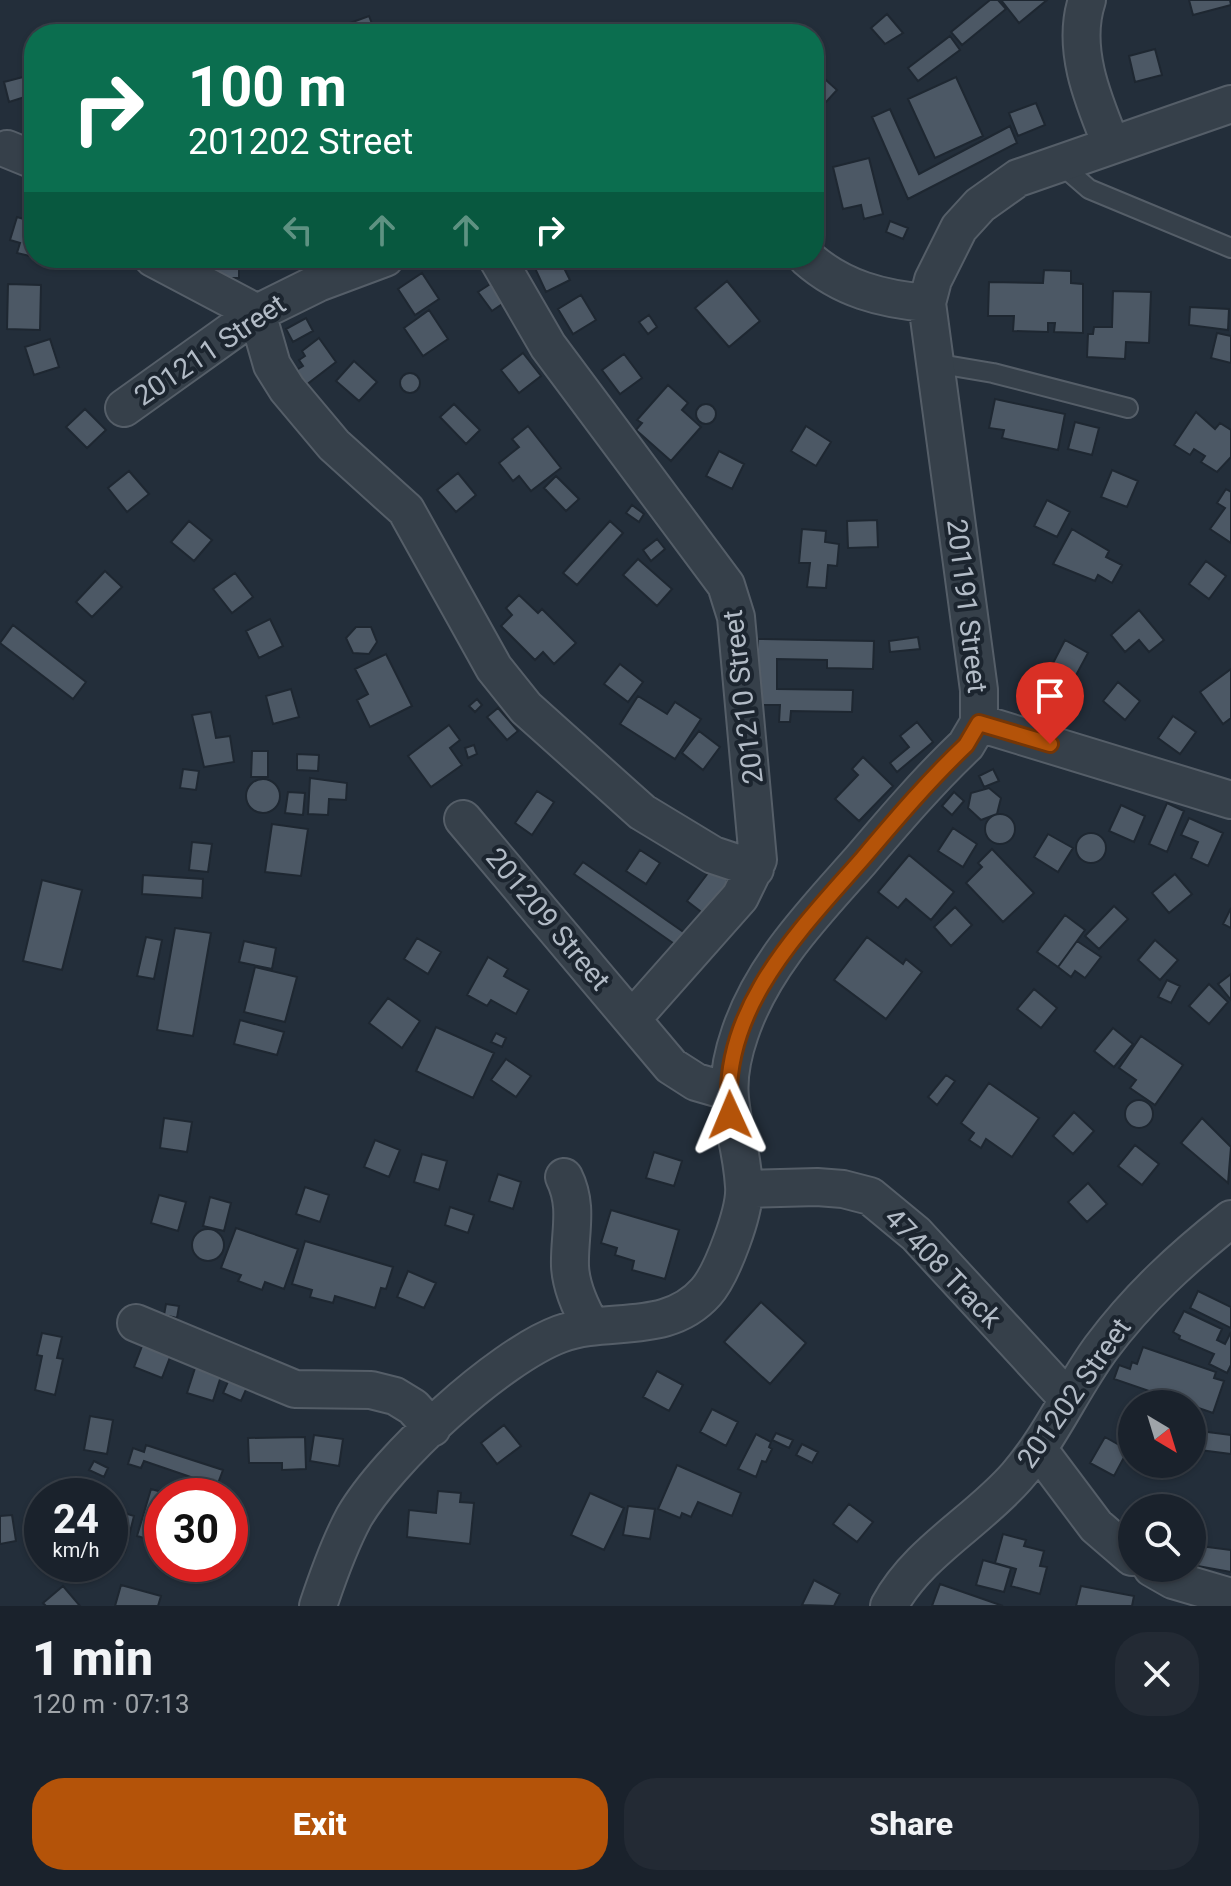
<!DOCTYPE html>
<html lang="en">
<head>
<meta charset="utf-8">
<style>
  :root { --surface:#1a222c; --page:#232a34; --text:#f1f3f6; --muted:#9fa4a9; --line:#383f48; --accent:#b45309 }
  body { margin:0; font-family:Roboto,sans-serif; background:var(--page); color:var(--text); height:100vh; display:flex; flex-direction:column; font-size:30px; white-space:nowrap }
  * { box-sizing:border-box; margin:0 }
  p { font-size:26px; color:var(--muted) }
  .icon { flex:none; width:44px; height:44px; fill:none; stroke:currentColor; stroke-width:2; stroke-linecap:round; stroke-linejoin:round }
  .map { position:relative; height:1606px; overflow:hidden }
  .panel { display:flex; flex-direction:column; background:var(--surface); flex:1 }
  .panel>* { flex:none }
  .guide { position:absolute; left:24px; top:24px; width:800px; height:244px; border-radius:32px; box-shadow:0 2px 6px #0004,0 0 0 2px var(--line); background:#0b6e4f; color:#fff; overflow:hidden }
  .needle { width:52px; rotate:142deg }
  .fabs { position:absolute; left:1118px; top:1390px; display:grid; gap:16px }
  .fabs a { display:grid; place-items:center; width:88px; height:88px; border-radius:50%; background:var(--surface); box-shadow:0 2px 6px #0004,0 0 0 2px var(--line); font-size:40px }
  .speed { position:absolute; left:24px; top:1478px; display:flex; gap:16px; font-size:40px; font-weight:700; text-align:center }
  .speed>* { display:grid; place-content:center; width:104px; height:104px; border-radius:50%; background:var(--surface); box-shadow:0 2px 6px #0004,0 0 0 2px var(--line); line-height:1 }
  .speed small { font-size:20px; font-weight:400 }
  .speed .limit { border:12px solid #d22; background:#fff; color:#111 }
  .pin { position:absolute; display:grid; place-items:center; width:68px; height:68px; color:#fff; margin:-82px -34px; border-radius:50% 50% 50% 0; rotate:-45deg; box-shadow:0 0 8px #0007 }
  .pin .icon { rotate:45deg }
  .me { position:absolute; width:88px; margin:-44px; rotate:359deg; stroke-linejoin:round; filter:drop-shadow(0 0 6px #0008) }
  .turn { display:flex; align-items:center; gap:28px; height:168px; padding:0 32px; font-size:36px }
  .turn .icon { width:104px; height:104px; stroke-width:2.5 }
  .turn b { display:block; font-size:56px; line-height:68px }
  .lanes { display:flex; align-items:center; height:76px; padding:0 32px; background:#0003; justify-content:center; gap:40px; direction:ltr }
  .lanes .off { opacity:.35 }
  .round { display:grid; place-items:center; flex:none; width:84px; height:84px; border-radius:32px; background:var(--page) }
  .overview { display:flex; align-items:center; justify-content:space-between; height:136px; padding:0 32px }
  h1 { font-size:48px; font-weight:800; line-height:60px }
  .action { display:flex; gap:16px; margin-top:auto; padding:16px 32px }
  .action a { flex:1; height:92px; border-radius:32px; background:var(--accent); color:#fff; font-size:32px; font-weight:800; line-height:92px; text-align:center }
  .action a+a { background:var(--page); color:var(--text) }
  .map>svg:first-child { display:block }
  .building { fill:#4c5865; stroke:#1e2731; stroke-width:2 }
  .lines { fill:none; stroke-linecap:round; stroke-linejoin:round }
  .service-casing { stroke:#555e68; stroke-width:22 }
  .minor-casing { stroke:#555e68; stroke-width:40 }
  .service { stroke:#36404a; stroke-width:18 }
  .minor { stroke:#36404a; stroke-width:36 }
  .route-casing { stroke:#753606; stroke-width:20 }
  .route { stroke:#b45309; stroke-width:14 }
  .labels { text-anchor:middle; dominant-baseline:central; stroke-width:8; stroke-linejoin:round; paint-order:stroke }
  .street-label { font-size:28px; fill:#b2bbc6; stroke:#1c252f }
</style>
</head>
<body>
<div class="map">
<svg width="1231" height="1606" viewBox="0 0 1231 1606">
  <rect width="100%" height="100%" fill="#232e3a"/>
  <!-- building -->
  <path class="building" d="M990,0H998L1006,9L962,45L951,32Z
    M1001,0H1047L1019,23Z
    M1189,0H1230L1231,5L1193,15Z
    M887,14L903,33L885,44L871,28Z
    M369,16L376,34H332L331,30Z
    M41,27H87V34H41Z
    M950,36L960,50L918,81L908,68Z
    M1155,49L1162,75L1135,82L1129,56Z
    M816,71L837,90L815,114L814,72Z
    M34,74V91L31,92L27,75Z
    M23,77L28,96L9,102L4,82Z
    M956,77L983,136L935,158L908,99Z
    M1036,103L1045,125L1018,136L1009,113Z
    M890,109L919,174L1010,126L1017,143L908,199L872,117Z
    M869,158L883,214L864,219L861,205L843,209L833,167Z
    M17,217L34,222V257L17,253L20,243L10,240Z
    M890,221L908,228L903,239L886,232Z
    M218,258H239V278H218Z
    M546,258H559L570,280L546,292L533,264Z
    M1044,270L1071,271V283L1083,284V333L1054,332L1055,323H1048V332L1013,331L1014,316H988L989,282L1043,283Z
    M422,273L439,299L415,315L398,289Z
    M498,279L511,298L492,311L478,292Z
    M727,281L760,321L729,347L695,308Z
    M8,284L41,285L40,330L7,329Z
    M1113,291L1151,292L1149,343L1126,342L1125,359L1087,357L1088,334H1093L1094,327H1112Z
    M581,295L596,320L573,334L558,309Z
    M1190,307L1229,309L1228,330L1189,325Z
    M429,310L448,339L423,356L404,328Z
    M649,315L657,327L648,334L639,322Z
    M306,318L313,331L293,342L286,329Z
    M1217,333L1231,336V363L1211,358Z
    M319,338L336,362L306,385L295,371L303,366L299,360L305,356L302,351Z
    M50,339L59,367L34,375L25,347Z
    M523,353L541,376L519,393L501,370Z
    M624,354L642,378L620,394L602,370Z
    M354,361L377,382L359,401L336,381Z
    M400 383a10 10 0 1 1 20 0a10 10 0 1 1-20 0Z
    M668,385L688,403L682,410L701,427L671,461L636,430L642,423L637,420Z
    M995,399L1065,414L1058,450L1002,438L1004,430L989,428Z
    M454,404L480,430L466,444L440,417Z
    M696 414a10 10 0 1 1 20 0a10 10 0 1 1-20 0Z
    M85,409L106,430L87,448L66,427Z
    M1196,412L1215,429L1220,423L1231,430V457L1217,472L1201,462L1205,456L1194,449L1190,455L1174,445Z
    M1075,422L1099,428L1092,455L1068,449Z
    M528,426L561,468L531,491L519,476L513,481L499,463L519,447L512,439Z
    M806,426L831,442L816,466L791,451Z
    M719,451L744,464L732,489L706,476Z
    M1112,470L1138,481L1127,507L1101,497Z
    M129,471L149,494L127,512L108,488Z
    M458,473L476,495L456,512L437,490Z
    M556,476L579,499L566,511L544,488Z
    M1226,489L1231,492V543L1210,529L1225,508L1217,503Z
    M1047,500L1070,512L1057,537L1034,526Z
    M632,505L644,514L639,522L626,513Z
    M877,520L878,547L848,548L847,521Z
    M189,521L212,540L194,561L171,542Z
    M610,521L623,533L577,585L563,573Z
    M802,529L826,531L825,542L839,544L837,566L828,565L826,588L807,587L810,563H799Z
    M1072,529L1109,551L1106,557L1122,565L1112,583L1098,575L1095,581L1053,564Z
    M657,539L665,549L651,561L643,550Z
    M638,559L672,589L657,606L623,575Z
    M1206,561L1226,576L1209,599L1189,584Z
    M105,571L122,587L92,617L76,602Z
    M235,573L253,597L232,613L213,589Z
    M519,595L538,613L542,609L576,643L554,664L543,652L535,660L501,626L512,615L506,608Z
    M1139,610L1164,640L1149,652L1139,640L1125,652L1111,635Z
    M270,619L283,646L259,658L246,631Z
    M13,625L86,682L73,699L0,643Z
    M356,627H371L377,642L369,654L353,653L346,638Z
    M918,637L920,649L890,652L889,641Z
    M758,639L874,641L873,669L827,668V660L777,659V689L853,690L852,712L791,711L790,722H779L780,705H757Z
    M1065,640L1088,653L1074,679L1051,667Z
    M386,654L412,706L370,727L357,700L368,694L355,669Z
    M620,664L643,682L628,702L604,684Z
    M1231,669V718L1223,724L1200,692Z
    M1118,682L1140,701L1125,720L1103,701Z
    M291,689L299,717L273,724L266,696Z
    M638,696L667,714L675,702L701,719L675,759L620,724Z
    M477,699L482,705L475,712L469,706Z
    M498,708L518,731L507,740L487,717Z
    M211,712L216,738L230,736L234,762L204,767L192,715Z
    M1173,716L1196,732L1180,754L1158,738Z
    M917,722L933,742L897,772L890,763L909,747L900,736Z
    M449,725L460,740L450,748L462,765L431,787L408,756Z
    M699,731L720,747L703,770L682,753Z
    M474,745L477,754L468,758L465,748Z
    M252,751H268V777H251Z
    M297,754L319,755L318,771L297,770Z
    M863,757L893,786L859,821L835,799L858,775L852,769Z
    M183,769L199,771L196,790L180,788Z
    M993,769L999,781L984,787L979,776Z
    M310,778L347,783L346,800L329,799L328,815L308,814Z
    M246 796a17 17 0 1 1 34 0a17 17 0 1 1-34 0Z
    M989,788L1001,798L997,814L981,820L968,808L971,793Z
    M537,791L554,802L532,835L515,823Z
    M288,792L305,793L303,815L285,813Z
    M954,792L964,801L952,815L942,806Z
    M1167,803L1184,811L1167,852L1149,844Z
    M1121,805L1145,816L1134,842L1109,831Z
    M985 829a15 15 0 1 1 30 0a15 15 0 1 1-30 0Z
    M1189,818L1223,833L1208,866L1191,858L1198,842L1181,835Z
    M272,824L308,829L301,876L265,872Z
    M953,828L977,844L963,867L938,851Z
    M1076 848a15 15 0 1 1 30 0a15 15 0 1 1-30 0Z
    M1048,834L1073,848L1058,872L1034,857Z
    M192,842L212,844L208,872L189,870Z
    M992,849L1034,893L1003,922L966,883L982,867L978,863Z
    M640,850L660,863L646,884L626,871Z
    M909,855L954,892L931,920L906,899L898,908L878,892Z
    M583,862L692,938L683,950L574,874Z
    M711,869L729,881L704,914L687,901Z
    M1175,874L1192,894L1169,913L1152,893Z
    M143,875L203,879L202,898L142,894Z
    M42,880L82,890L62,970L23,961Z
    M1114,906L1128,919L1099,949L1085,936Z
    M955,907L972,925L951,946L934,927Z
    M1231,908V928L1223,924Z
    M1065,915L1085,930L1058,967L1037,952Z
    M175,928L211,933L193,1036L157,1030Z
    M146,937L162,940L154,979L137,976Z
    M867,937L903,964L906,959L922,972L886,1019L834,980Z
    M417,938L441,952L428,974L404,959Z
    M1155,940L1178,960L1160,980L1138,960Z
    M244,941L276,948L272,969L239,962Z
    M1077,941L1101,957L1085,978L1075,971L1071,977L1058,967Z
    M488,957L508,969L504,976L529,990L516,1014L491,1000L487,1006L467,995Z
    M255,967L297,977L285,1022L244,1012Z
    M1231,974V1000L1218,984Z
    M1167,980L1180,986L1171,1003L1158,997Z
    M1209,984L1228,1002L1209,1024L1189,1006Z
    M1034,989L1057,1008L1041,1028L1017,1009Z
    M388,998L420,1021L402,1048L369,1023Z
    M240,1020L284,1032L277,1055L234,1044Z
    M436,1027L494,1053L473,1098L416,1071Z
    M1113,1028L1133,1044L1114,1067L1094,1051Z
    M496,1033L506,1038L502,1047L491,1042Z
    M1141,1036L1183,1065L1155,1105L1130,1088L1136,1080L1119,1068Z
    M506,1059L531,1076L516,1097L491,1080Z
    M946,1075L955,1081L937,1105L928,1097Z
    M989,1083L1039,1118L1012,1157L986,1139L981,1148L969,1140L974,1133L961,1123Z
    M1125 1114a14 14 0 1 1 28 0a14 14 0 1 1-28 0Z
    M1074,1112L1094,1131L1073,1154L1053,1136Z
    M164,1118L192,1122L187,1152L160,1148Z
    M1202,1118L1231,1147L1228,1183L1181,1143Z
    M375,1140L400,1150L389,1177L364,1167Z
    M1135,1145L1159,1164L1142,1185L1118,1166Z
    M654,1152L682,1161L674,1186L646,1178Z
    M422,1154L447,1161L439,1190L414,1182Z
    M498,1174L521,1182L513,1209L489,1201Z
    M1088,1183L1107,1204L1087,1222L1068,1202Z
    M305,1187L329,1195L320,1222L296,1214Z
    M159,1195L186,1202L178,1231L151,1223Z
    M210,1197L231,1203L224,1231L203,1226Z
    M450,1207L474,1215L468,1233L445,1225Z
    M611,1210L679,1230L665,1279L632,1270L634,1261L615,1255L617,1248L601,1243Z
    M236,1228L298,1249L284,1289L265,1282L262,1290L238,1281L241,1275L221,1268Z
    M192 1245a16 16 0 1 1 32 0a16 16 0 1 1-32 0Z
    M305,1241L393,1267L386,1289L381,1288L375,1308L335,1296L333,1303L310,1297L312,1290L292,1284Z
    M408,1271L436,1283L424,1308L397,1297Z
    M1198,1291L1231,1307V1328L1190,1308Z
    M761,1302L806,1343L770,1384L724,1342Z
    M166,1304L179,1306L177,1318L164,1315Z
    M1184,1311L1222,1329L1217,1340L1225,1344L1231,1332V1365L1227,1373L1209,1364L1214,1354L1179,1339L1180,1336L1173,1332Z
    M42,1333L62,1337L57,1358L63,1359L55,1395L35,1390L42,1356L37,1355Z
    M144,1341L172,1352L162,1378L134,1367Z
    M1143,1347L1216,1372L1214,1378L1224,1381L1213,1413L1114,1379L1119,1365L1130,1369L1132,1362L1137,1364Z
    M196,1365L222,1373L213,1401L187,1393Z
    M657,1371L683,1385L669,1411L643,1397Z
    M230,1377L248,1385L241,1401L223,1393Z
    M712,1409L738,1422L726,1446L700,1432Z
    M90,1416L113,1420L107,1454L84,1450Z
    M504,1425L521,1446L497,1464L481,1443Z
    M1192,1430L1231,1435V1454L1192,1449Z
    M776,1433L793,1440L789,1448L772,1440Z
    M756,1434L771,1442L769,1447L772,1449L766,1462L762,1461L756,1477L738,1469Z
    M314,1435L343,1439L339,1466L310,1461Z
    M305,1437L306,1469L282,1470V1463H249L248,1438Z
    M1105,1437L1128,1450L1114,1476L1090,1463Z
    M802,1444L818,1452L812,1463L796,1455Z
    M146,1445L223,1470L217,1486L144,1461L141,1468L128,1464L133,1448L144,1452Z
    M94,1461L108,1468L104,1477L89,1470Z
    M677,1465L741,1493L732,1516L698,1502L691,1517L682,1513L680,1518L658,1509Z
    M86,1480L103,1496H83L77,1490Z
    M151,1489L176,1496H162V1543L137,1536Z
    M438,1491L461,1493L460,1502L474,1503L470,1544L407,1537L409,1510L436,1513Z
    M590,1493L624,1508L604,1550L571,1535Z
    M849,1504L873,1522L857,1542L833,1524Z
    M628,1506L655,1509L650,1539L623,1535Z
    M118,1511L134,1516L125,1552L110,1548Z
    M12,1515L16,1541L0,1544V1516Z
    M1003,1534L1026,1540L1024,1546L1044,1551L1040,1566L1047,1567L1040,1594L1011,1586L1016,1569L995,1563Z
    M1192,1545L1231,1550V1572L1192,1565Z
    M983,1560L1011,1568L1004,1592L976,1585Z
    M814,1580L840,1594L834,1606L802,1605Z
    M940,1584L1003,1606H932Z
    M121,1585L161,1596L158,1606H115Z
    M63,1586L80,1606H46L43,1603Z
    M1081,1586L1134,1596L1132,1606H1076Z"/>
  <g class="lines">
    <!-- service casing -->
    <g class="service-casing">
      <path id="service" d="M1059,163L1089,189L1231,248
        M934,363L993,373L1128,408"/>
    </g>
    <!-- minor casing -->
    <g class="minor-casing">
      <path id="minor" d="M1087,0C1071,48 1093,100 1111,144
        M7,149L34,160
        M153,258L257,313L272,365L287,389L334,445L406,510L494,668L526,708L642,812L713,855L755,869
        M497,258L548,346L726,585L736,617L758,860L740,897L632,1019
        M807,258C842,289 882,299 927,303
        M124,408L257,313L318,283L385,258
        M979,723L1231,800
        M463,819L671,1066L696,1082L727,1091
        M564,1177C579,1207 569,1234 570,1266C571,1287 580,1307 591,1326
        M745,1189L817,1187L843,1189L870,1196L916,1234L1067,1398
        M136,1323L295,1389L371,1390L395,1396L413,1407L432,1428
        M1039,1450L1096,1526L1132,1557
        M1152,1568L1173,1580L1231,1597
        M318,1606C328,1576 339,1545 354,1517C387,1460 498,1357 560,1334C609,1316 667,1336 706,1292C722,1274 746,1210 744,1186C740,1122 716,1102 740,1033C763,965 814,913 860,861C894,821 928,781 966,745L979,723V690L927,303L933,280L959,228L980,205L1018,178L1231,104
        M889,1606C918,1552 977,1522 1017,1476C1051,1437 1071,1389 1101,1348C1139,1297 1182,1258 1231,1219"/>
    </g>
    <!-- service -->
    <use href="#service" class="service"/>
    <!-- minor -->
    <use href="#minor" class="minor"/>
  </g>
  <g class="lines">
    <!-- route casing -->
    <g class="route-casing">
      <path id="route" d="M730,1115C718,1011 800,930 863,858C896,819 929,780 966,745L979,723L1050,744"/>
    </g>
    <!-- route -->
    <use href="#route" class="route"/>
  </g>
  <g class="labels">
    <!-- street labels -->
    <g class="street-label">
      <text transform="translate(210 350) rotate(-34)">201211 Street</text>
      <text transform="translate(967 606) rotate(83)">201191 Street</text>
      <text transform="translate(743 697) rotate(-97)">201210 Street</text>
      <text transform="translate(548 919) rotate(50)">201209 Street</text>
      <text transform="translate(943 1268) rotate(46)">47408 Track</text>
      <text transform="translate(1074 1393) rotate(-55)">201202 Street</text>
    </g>
  </g>
</svg>
<div class="fabs">
<a><svg class="needle" viewBox="-14 -14 28 28"><path d="M0-13l5 13h-10z" fill="#e53935"/><path d="M0 13l5-13h-10z" fill="#9fa4a9"/></svg></a>
<a><svg class="icon" aria-label="search" viewBox="0 0 24 24"><circle cx="10" cy="10" r="6"/><path d="M15 15l6 6"/></svg></a>
</div>
<div class="speed"><div>24<small>km/h</small></div><div class="limit">30</div></div>
<div class="pin" style="left:1050px;top:744px;background:#d93025"><svg class="icon" aria-label="arrive" viewBox="0 0 24 24"><path d="M6 21V4h12l-3 4 3 4H6"/></svg></div>
<svg class="me" style="left:730px;top:1115px" viewBox="-20 -20 40 40"><path d="M0-17L14 15 0 8-14 15z" fill="#b45309" stroke="#fff" stroke-width="4"/></svg>
<div class="guide">
<div class="turn"><svg class="icon" aria-label="right" viewBox="0 0 24 24"><path d="M7 20v-9h11M14 6l5 5-5 5"/></svg><div><b>100 m</b>201202 Street</div></div>
<div class="lanes"><svg class="icon off" aria-label="left" viewBox="0 0 24 24"><path d="M17 20v-9H6M10 6l-5 5 5 5"/></svg><svg class="icon off" aria-label="ahead" viewBox="0 0 24 24"><path d="M12 20V5M6 11l6-6 6 6"/></svg><svg class="icon off" aria-label="ahead" viewBox="0 0 24 24"><path d="M12 20V5M6 11l6-6 6 6"/></svg><svg class="icon" aria-label="right" viewBox="0 0 24 24"><path d="M7 20v-9h11M14 6l5 5-5 5"/></svg></div>
</div>
</div>
<section class="panel">
<div class="overview"><div><h1>1 min</h1><p>120 m · 07:13</p></div><a class="round"><svg class="icon" aria-label="close" viewBox="0 0 24 24"><path d="M6 6l12 12M18 6L6 18"/></svg></a></div>
<div class="action"><a>Exit</a><a>Share</a></div>
</section>
</body>
</html>
